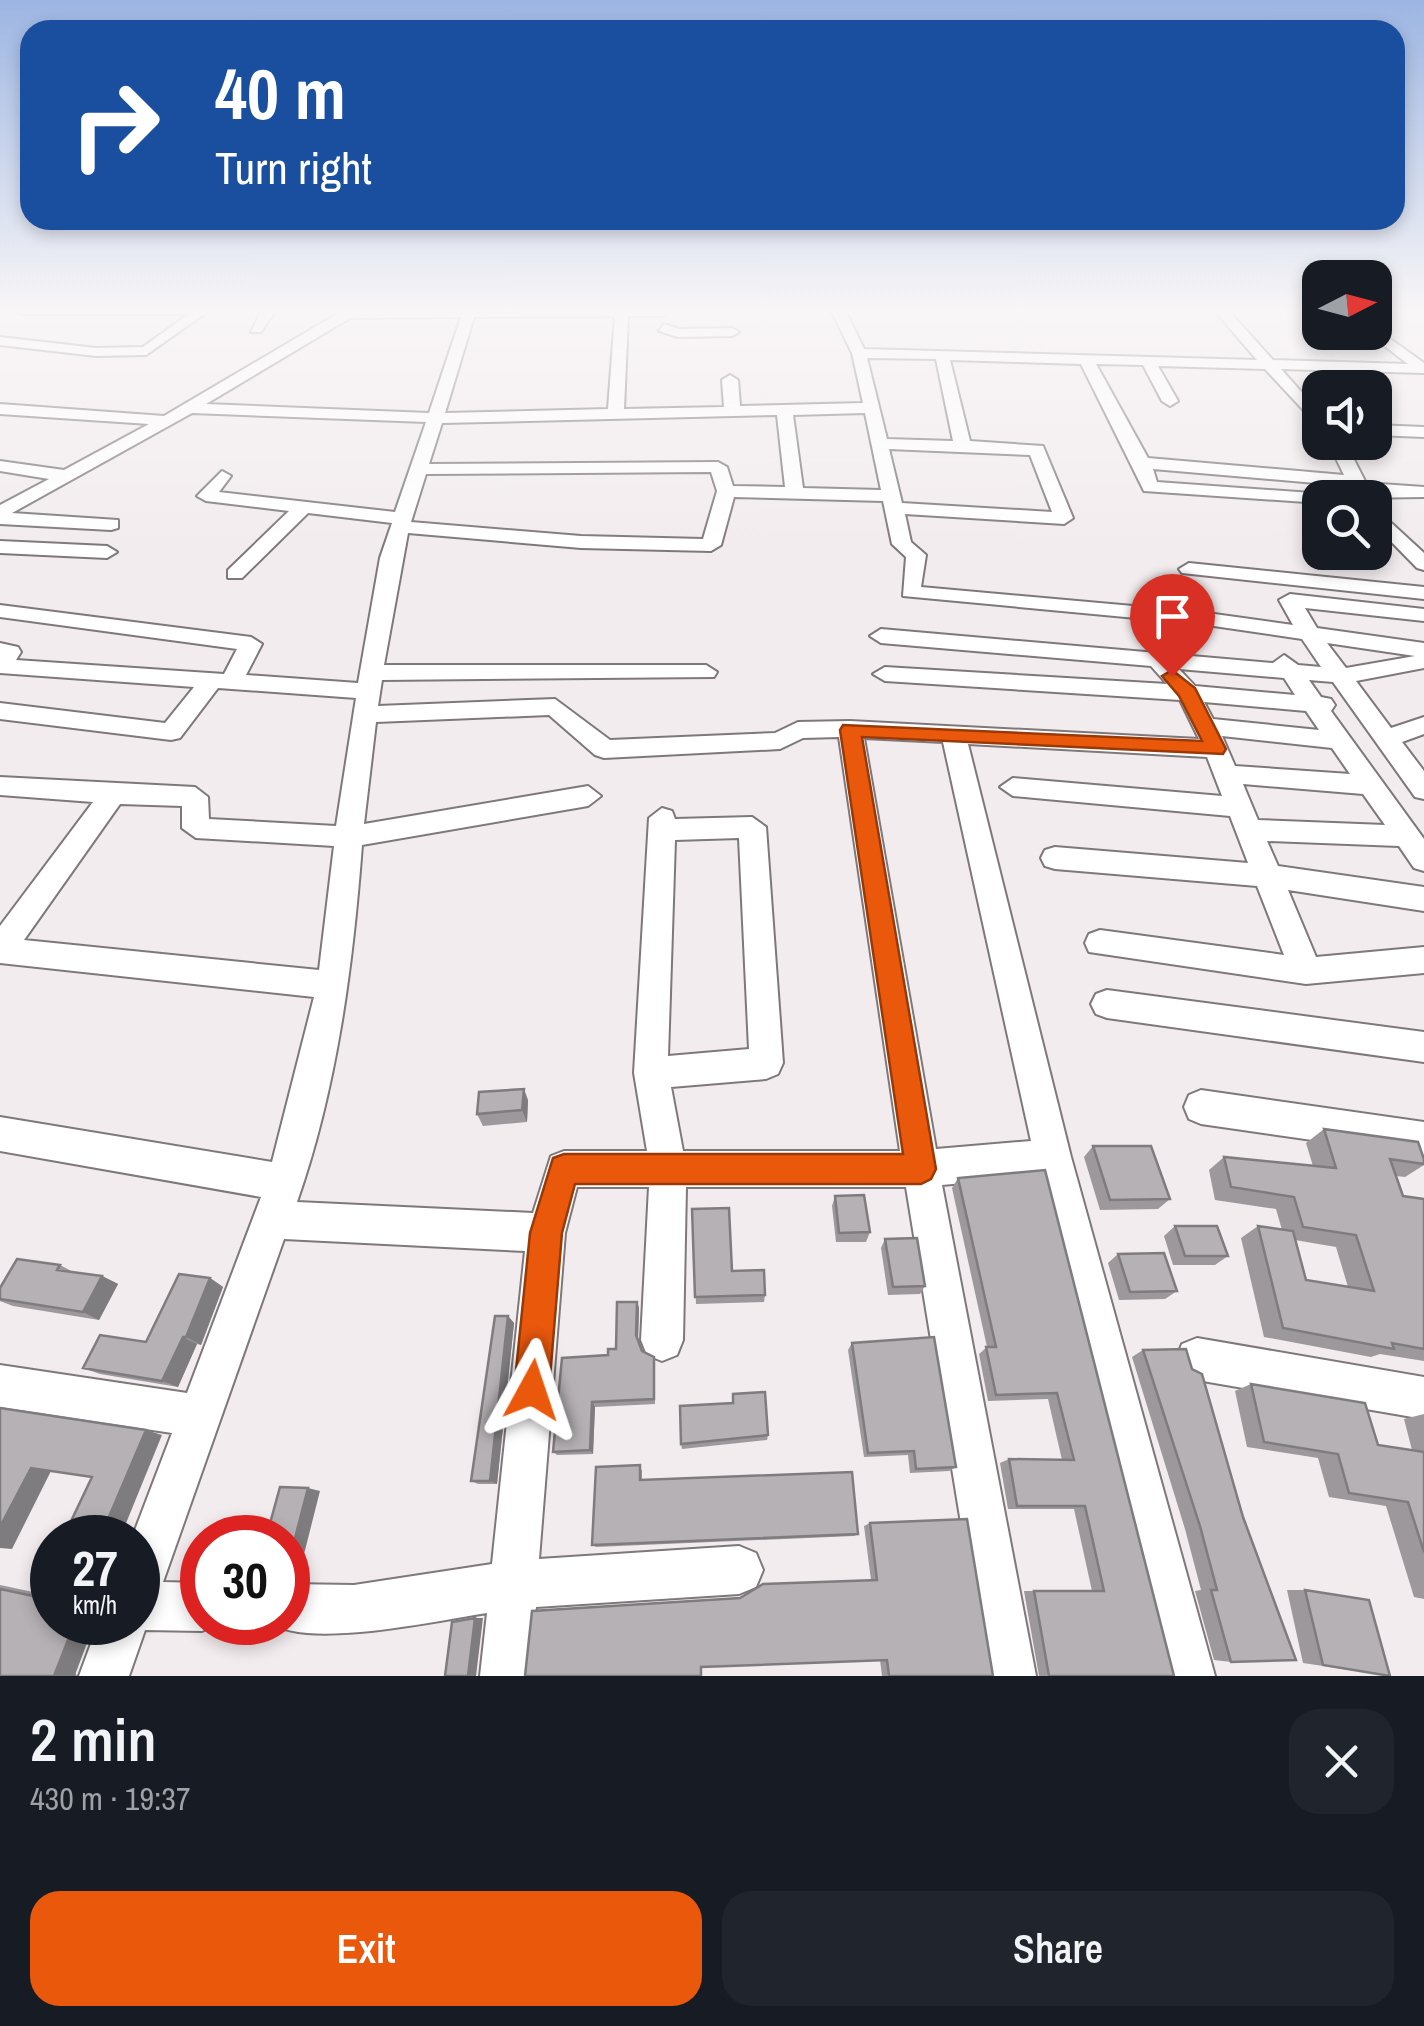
<!DOCTYPE html>
<html lang="en">
<head>
<meta charset="utf-8">
<style>
  :root { --surface:#171b24; --page:#20242c; --text:#f1f3f6; --muted:#9ea1a6; --accent:#ea580c }
  body { margin:0; font-family:"Archivo Narrow",sans-serif; background:var(--page); color:var(--text); height:100vh; display:flex; flex-direction:column; font-size:38px; white-space:nowrap }
  * { box-sizing:border-box; margin:0 }
  p { font-size:32px; color:var(--muted) }
  .icon { flex:none; width:55px; height:55px; fill:none; stroke:currentColor; stroke-width:2; stroke-linecap:round; stroke-linejoin:round }
  .map { position:relative; height:1676px; overflow:hidden }
  .drawer { display:flex; flex-direction:column; background:var(--surface); flex:1 }
  .drawer>* { flex:none }
  .banner { position:absolute; left:20px; top:20px; width:1385px; height:210px; border-radius:30px; box-shadow:0 5px 15px #0003; background:#1a4fa0; color:#fff; overflow:hidden }
  .needle { width:65px; rotate:84deg }
  .fabs { position:absolute; left:1302px; top:260px; display:grid; gap:20px }
  .fabs a { display:grid; place-items:center; width:90px; height:90px; border-radius:20px; background:var(--surface); box-shadow:0 5px 15px #0003; font-size:50px }
  .speed { position:absolute; left:30px; top:1515px; display:flex; gap:20px; font-size:50px; font-weight:700; text-align:center }
  .speed>* { display:grid; place-content:center; width:130px; height:130px; border-radius:50%; background:var(--surface); box-shadow:0 5px 15px #0003; line-height:1 }
  .speed small { font-size:25px; font-weight:400 }
  .speed .limit { border:15px solid #d22; background:#fff; color:#111 }
  .pin { position:absolute; display:grid; place-items:center; width:85px; height:85px; color:#fff; margin:-102px -42px; border-radius:50% 50% 50% 0; rotate:-45deg; box-shadow:0 0 10px #0007 }
  .pin .icon { rotate:45deg }
  .me { position:absolute; width:110px; margin:-55px; rotate:5deg; stroke-linejoin:round; filter:drop-shadow(0 0 8px #0008) }
  .turn { display:flex; align-items:center; gap:35px; height:210px; padding:0 30px; font-size:45px }
  .turn .icon { width:130px; height:130px; stroke-width:2.5 }
  .turn b { display:block; font-size:70px; line-height:85px }
  .round { display:grid; place-items:center; flex:none; width:105px; height:105px; border-radius:30px; background:var(--page) }
  .head { display:flex; align-items:center; justify-content:space-between; height:170px; padding:0 30px }
  h1 { font-size:60px; font-weight:600; line-height:75px }
  .primary-button { display:flex; gap:20px; margin-top:auto; padding:20px 30px }
  .primary-button a { flex:1; height:115px; border-radius:30px; background:var(--accent); color:#fff; font-size:40px; font-weight:600; line-height:115px; text-align:center }
  .primary-button a+a { background:var(--page); color:var(--text) }
  .map>svg:first-child { display:block }
  .lines { fill:none; stroke-linecap:round; stroke-linejoin:round }
  .minor-casing { stroke:#7e787a; stroke-width:4 }
  .minor { fill:#fff; fill-rule:evenodd }
  .wall { fill:#9d989c; fill-rule:evenodd }
  .shaded-wall { fill:#7f7c7f }
  .building { fill:#b6b1b5; stroke:#7f7c7f; stroke-width:2.5 }
  .route { fill:#ea580c; stroke:#983908; stroke-width:2.5 }
</style>
</head>
<body>
<div class="map">
<svg width="1424" height="1676" viewBox="0 0 1424 1676">
  <rect width="100%" height="100%" fill="#f2ecee"/>
  <g class="lines">
    <!-- minor casing -->
    <g class="minor-casing">
      <path id="minor" d="M16,310H210L146,355L96,356L0,345V337L96,348L143,347L189,314H23Z
        M262,310H276L261,332H251Z
        M344,310H668L663,316H628L624,409L724,407L722,380L730,375L738,380L740,406L863,403L852,353L831,310H845L864,349L1257,360L1214,310H1228L1273,360L1408,364L1370,335L1375,328L1424,363V373L1281,369L1320,413V428L1265,369L1158,366L1178,401L1170,406L1162,401L1143,365L1096,364L1148,458L1344,475L1328,442H1345L1366,483L1424,487V497L1356,498L1350,486L1153,469L1157,482L1326,494L1329,498H1320V503L1144,491L1081,364L950,360L970,441L1043,446L1073,518L1064,524L905,514L911,542L926,555L921,587L1200,612L1293,625L1279,600L1290,594L1424,609V621L1305,608L1317,628L1424,643V668L1356,681L1391,728L1424,717V734L1402,742L1424,771V799L1415,797L1333,682L1309,680L1321,697L1331,699L1335,705L1331,711L1424,839V871L1414,868L1399,846L1267,841L1278,866L1424,887V911L1288,890L1316,957L1424,947V973L1306,984L1089,952L1085,943L1089,934L1100,930L1284,955L1257,886L1055,869L1045,866L1041,858L1045,850L1055,847L1248,863L1230,816L1013,796L1000,787L1013,778L1222,796L1207,757L968,744L1071,1157L1215,1676H1165L1040,1176L942,1185L1036,1676H986L906,1187H686L683,1340L677,1355L662,1361L647,1355L641,1340L649,1187H577L565,1233L539,1559L739,1546L756,1553L763,1570L756,1587L739,1594L536,1607L530,1676H480L487,1613C440,1620 305,1650 270,1622H288V1584L354,1585L492,1564L525,1251L284,1239L163,1582L202,1583V1622L219,1624L202,1631L145,1630L129,1676H79L99,1622H138V1538H132L172,1433L0,1407V1365L187,1393L261,1197L0,1151V1117L272,1162L314,997L0,963V926L93,802L0,795V777L195,787L208,797L209,819L336,826L356,698L218,688L180,738L171,740L0,719V703L165,723L194,687L0,673V643L18,647L21,652L16,660L224,674L237,649L0,617V605L251,637L262,644L246,675L358,683L380,558L392,523L308,513L242,578H228V570L289,511L206,501L197,496L222,471L231,476L219,492L395,512L426,422L192,413L12,513L118,520V528L111,530L0,524V505L49,479L0,471V461L64,470L149,424L0,414V404L164,416ZM615,316L608,409L445,413L474,317ZM461,317L429,413L206,404L350,318ZM867,358L936,359L953,441L887,439ZM865,413L881,490L803,488L793,415ZM777,415L785,487L733,486L727,467L718,462L429,464L442,423ZM889,449L1030,455L1052,512L902,503ZM711,472L717,491L703,539L581,536L411,522L426,474ZM734,497L883,501L892,544L906,557L903,596L1200,624L1302,639L1321,667L1298,665L1284,655L1273,663L881,629L870,636L881,643L1151,666L1167,684L885,667L873,674L885,681L1180,700L1199,739L850,721L798,722L775,733L610,740L555,699L378,706L382,680L714,677L717,672L706,665H384L408,533L581,548L711,551L721,545ZM1327,643L1415,656L1346,668ZM1179,669L1284,678L1295,695L1195,686ZM1204,702L1306,711L1319,730L1213,719ZM549,715L595,755L604,758L780,749L803,738L839,737L900,1151H683L671,1087L766,1079L778,1074L783,1063L766,827L752,817L675,819L672,811L662,808L649,818L634,1073L647,1151H564L551,1156L533,1213L297,1202C337,1088 353,965 362,845L588,806L601,796L588,786L364,824L376,722ZM1222,736L1332,748L1350,774L1235,766ZM864,738L943,742L1031,1141L936,1149ZM1243,784L1363,794L1385,825L1258,820ZM120,804L182,806V828L196,838L334,846L319,970L24,940ZM739,838L749,1049L668,1056L675,840Z
        M664,324L679,329L732,328L739,332L732,336L678,337L659,331Z
        M1375,425L1424,427V437L1375,435Z
        M1375,508L1424,553V570L1417,568L1375,525Z
        M0,541L107,546L117,552L107,558L0,553Z
        M1189,563L1424,587V599L1182,573L1179,569Z
        M1107,990L1424,1032V1062L1107,1018L1096,1014L1091,1004L1096,994Z
        M1201,1090L1424,1122V1156L1201,1124L1189,1119L1184,1107L1189,1095Z
        M1197,1338L1424,1377V1419L1197,1380L1182,1374L1176,1359L1182,1344Z"/>
    </g>
    <!-- minor -->
    <use href="#minor" class="minor"/>
  </g>
  <!-- wall -->
  <path class="wall" d="M528,1100L527,1122L483,1126L477,1114Z
    M1324,1129L1424,1159V1165L1405,1177L1396,1176L1403,1196L1424,1199V1361L1380,1354L1371,1357L1264,1337L1241,1238L1258,1226L1282,1230L1276,1209L1215,1200L1209,1170L1224,1157L1313,1166L1306,1143ZM1295,1240L1336,1247L1348,1287L1306,1280Z
    M1093,1146L1170,1199L1158,1209L1100,1210L1084,1157Z
    M1045,1170L1174,1676H1039L1024,1591H1092L1074,1509H1008L1000,1463L1009,1459L1062,1460L1048,1399L988,1401L979,1354L987,1347L952,1188L958,1178Z
    M835,1196L870,1232L866,1242H836L832,1206Z
    M692,1209L732,1271L765,1295L764,1302L696,1304Z
    M1175,1226L1228,1256L1215,1265H1173L1164,1236Z
    M885,1239L925,1286L920,1294L888,1295L881,1248Z
    M1118,1254L1177,1291L1165,1299L1119,1300L1108,1263Z
    M60,1265L73,1272L102,1276L118,1284L99,1320L13,1306L0,1301V1288Z
    M210,1278L223,1287L201,1345L197,1344L178,1387L100,1374L83,1368L146,1342Z
    M637,1302L639,1308L638,1340L642,1351L655,1362V1404L595,1407L593,1454L557,1455L553,1452L608,1355L616,1349Z
    M508,1316L514,1323L497,1484H478L471,1481Z
    M852,1343L956,1467L949,1471L910,1473L908,1455L864,1457L848,1350Z
    M1186,1349L1231,1662L1214,1660L1195,1591L1201,1590L1185,1529L1132,1357L1143,1350Z
    M1251,1384L1378,1445L1412,1450L1404,1419L1424,1414V1599L1414,1597L1386,1506L1329,1497L1318,1458L1247,1447L1235,1391Z
    M733,1394L768,1435L767,1440L682,1449L681,1444L732,1403Z
    M642,1469V1480L858,1534L854,1536L596,1547L592,1545Z
    M870,1523L993,1676H882L880,1660L702,1667L525,1676L739,1598L871,1580L864,1526Z
    M0,1585L52,1596V1622L77,1676H0Z
    M1287,1590H1305L1390,1676L1303,1663Z"/>
  <!-- shaded-wall -->
  <path class="shaded-wall" d="M524,1089L528,1100L527,1122L522,1110Z
    M102,1276L118,1284L99,1320L83,1312Z
    M210,1278L223,1287L201,1345L186,1337Z
    M637,1302L639,1308L638,1341L636,1335Z
    M508,1316L514,1323L497,1484L490,1481Z
    M183,1337L197,1344L178,1387L162,1381Z
    M592,1402L595,1407L593,1454L590,1450Z
    M146,1430L162,1435L120,1538H100Z
    M31,1468L51,1471L12,1549L0,1548V1527Z
    M308,1488L320,1491L301,1566L288,1565Z
    M475,1618H483L476,1676H468Z
    M75,1622H95L75,1675L77,1676H54Z"/>
  <!-- building -->
  <path class="building" d="M524,1089L522,1110L477,1114L479,1092Z
    M1324,1129L1418,1142L1424,1159V1164L1390,1159L1403,1196L1424,1199V1349L1392,1343L1394,1349L1283,1328L1258,1226L1293,1231L1306,1280L1374,1291L1356,1235L1303,1227L1294,1197L1231,1187L1224,1157L1336,1168Z
    M1093,1146H1151L1170,1199L1110,1200Z
    M1045,1170L1174,1676H1049L1034,1591H1104L1085,1506H1017L1009,1459L1074,1460L1057,1393L996,1395L986,1347H996L958,1178Z
    M864,1195L870,1232L839,1233L835,1196Z
    M729,1208L732,1271L764,1270L765,1295L695,1297L692,1209Z
    M1175,1226H1217L1228,1256H1185Z
    M917,1238L925,1286L893,1287L885,1239Z
    M1164,1253L1177,1291L1130,1292L1118,1254Z
    M17,1259L60,1265L57,1270L102,1276L83,1312L0,1299V1288Z
    M179,1274L210,1278L186,1337H183L162,1381L83,1368L100,1335L146,1342Z
    M617,1302H637L636,1335L642,1351L654,1357V1399L592,1402L590,1450L553,1452L562,1358L608,1355V1349H616Z
    M495,1316H508L490,1481H471Z
    M934,1337L956,1467L916,1469L914,1451L868,1453L852,1343Z
    M1186,1349L1192,1369L1202,1374L1243,1517L1296,1660L1231,1662L1211,1590H1217L1200,1526L1143,1350Z
    M1251,1384L1365,1403L1378,1445L1424,1452V1552L1408,1502L1349,1493L1338,1454L1264,1442Z
    M765,1392L768,1435L681,1444L680,1406L733,1403V1394Z
    M0,1408L146,1430L100,1538H63L92,1477L31,1468L0,1527Z
    M640,1465V1480L852,1472L858,1534L592,1545L596,1467Z
    M280,1487L308,1488L288,1565V1538H266Z
    M967,1519L993,1676H889L887,1660L701,1667V1676H525L532,1611L740,1598L763,1584L877,1580L870,1523Z
    M0,1589L52,1600V1622H75L54,1676H0Z
    M1305,1590L1369,1600L1390,1676L1323,1665Z
    M475,1618L468,1676H445L452,1622Z"/>
  <!-- sky -->
  <linearGradient id="sky" x2="0" y2="1"><stop stop-color="#9cb5e2"/><stop offset="0.57" stop-color="#f9f6f7"/><stop offset="1" stop-color="#f9f6f7" stop-opacity="0"/></linearGradient>
  <rect width="1424" height="545" fill="url(#sky)"/>
  <!-- route -->
  <path class="route" d="M1172,670L1195,688L1226,749L1223,754L862,737L936,1169L931,1179L921,1184H575L562,1233L549,1390L544,1402L532,1407L519,1402L514,1390L530,1233L553,1158L564,1154H903L840,730L843,725L1202,741L1179,696L1162,676Z"/>
</svg>
<div class="fabs">
<a><svg class="needle" viewBox="-14 -14 28 28"><path d="M0-13l5 13h-10z" fill="#e53935"/><path d="M0 13l5-13h-10z" fill="#9ea1a6"/></svg></a>
<a><svg class="icon" aria-label="sound" viewBox="0 0 24 24"><path d="M4 9h4l5-4v14l-5-4H4zM17 9q2 3 0 6"/></svg></a>
<a><svg class="icon" aria-label="search" viewBox="0 0 24 24"><circle cx="10" cy="10" r="6"/><path d="M15 15l6 6"/></svg></a>
</div>
<div class="speed"><div>27<small>km/h</small></div><div class="limit">30</div></div>
<div class="pin" style="left:1172px;top:676px;background:#d93025"><svg class="icon" aria-label="arrive" viewBox="0 0 24 24"><path d="M6 21V4h12l-3 4 3 4H6"/></svg></div>
<svg class="me" style="left:532px;top:1390px" viewBox="-20 -20 40 40"><path d="M0-17L14 15 0 8-14 15z" fill="#ea580c" stroke="#fff" stroke-width="4"/></svg>
<div class="banner">
<div class="turn"><svg class="icon" aria-label="right" viewBox="0 0 24 24"><path d="M7 20v-9h11M14 6l5 5-5 5"/></svg><div><b>40 m</b>Turn right</div></div>
</div>
</div>
<section class="drawer">
<div class="head"><div><h1>2 min</h1><p>430 m · 19:37</p></div><a class="round"><svg class="icon" aria-label="close" viewBox="0 0 24 24"><path d="M6 6l12 12M18 6L6 18"/></svg></a></div>
<div class="primary-button"><a>Exit</a><a>Share</a></div>
</section>
</body>
</html>
